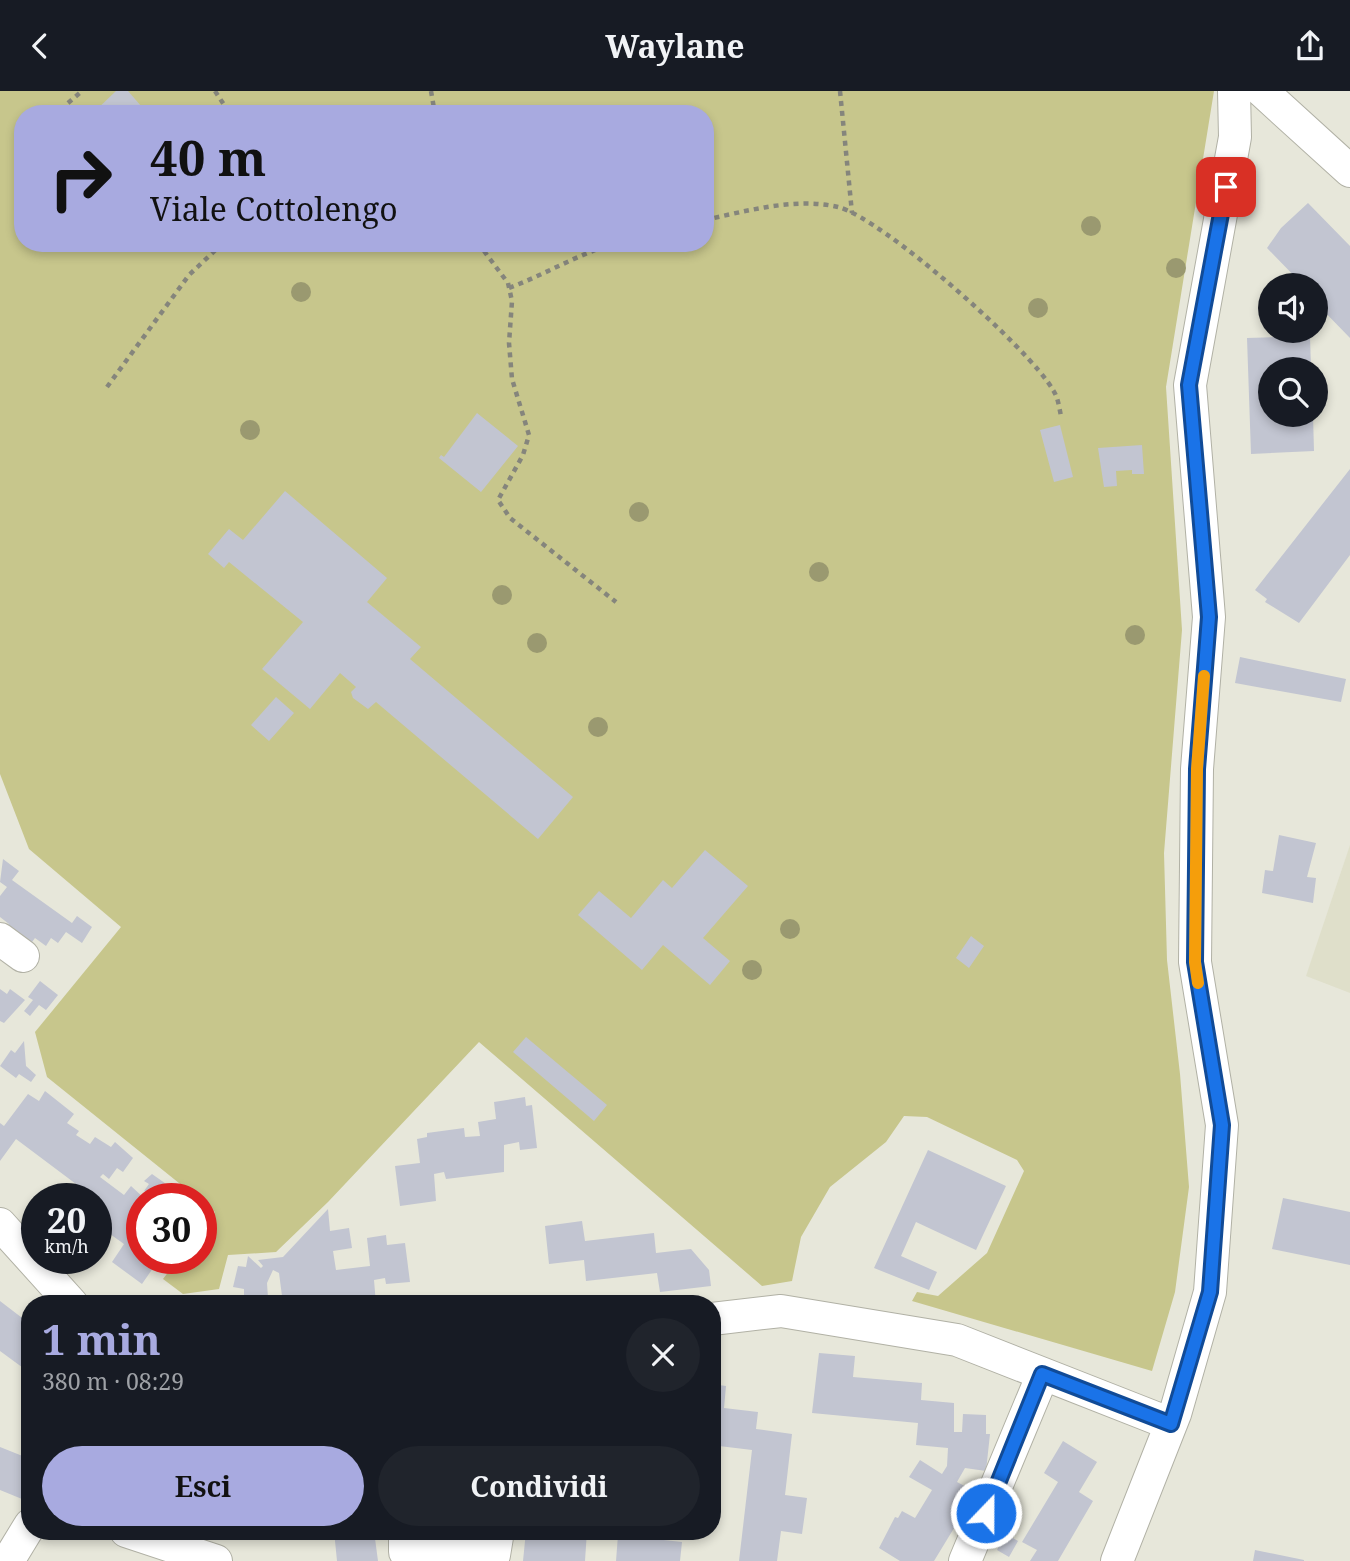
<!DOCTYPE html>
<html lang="it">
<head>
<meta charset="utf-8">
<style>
  :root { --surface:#171b24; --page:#20242c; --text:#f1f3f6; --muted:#9ea1a6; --accent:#a8aae0 }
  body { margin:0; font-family:"Noto Serif",serif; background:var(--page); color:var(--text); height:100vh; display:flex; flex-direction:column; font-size:26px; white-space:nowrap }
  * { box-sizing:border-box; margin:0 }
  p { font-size:23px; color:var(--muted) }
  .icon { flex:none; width:38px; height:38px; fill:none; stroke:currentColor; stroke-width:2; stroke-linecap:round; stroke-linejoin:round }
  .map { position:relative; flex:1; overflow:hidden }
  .panel { position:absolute; left:21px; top:1204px; width:700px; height:245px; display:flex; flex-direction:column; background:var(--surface); border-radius:28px; box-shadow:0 4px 10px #0003 }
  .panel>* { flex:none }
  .top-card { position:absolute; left:14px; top:14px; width:700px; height:147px; border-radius:28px; box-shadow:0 4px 10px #0003; background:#a8aae0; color:#111; overflow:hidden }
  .tools { position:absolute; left:1258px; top:182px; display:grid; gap:14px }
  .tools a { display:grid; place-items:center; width:70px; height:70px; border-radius:50%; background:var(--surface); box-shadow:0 4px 10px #0003; font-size:35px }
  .speed { position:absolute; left:21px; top:1092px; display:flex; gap:14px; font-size:35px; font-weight:700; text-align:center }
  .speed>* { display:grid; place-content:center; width:91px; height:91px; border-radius:50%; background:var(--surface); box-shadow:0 4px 10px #0003; line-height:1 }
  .speed small { font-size:18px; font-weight:400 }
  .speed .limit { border:10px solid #d22; background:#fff; color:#111 }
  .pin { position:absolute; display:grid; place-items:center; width:60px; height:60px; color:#fff; margin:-30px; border-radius:14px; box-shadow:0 4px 10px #0006 }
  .me { position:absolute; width:77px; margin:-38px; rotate:22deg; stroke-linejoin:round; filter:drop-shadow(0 0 5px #0008) }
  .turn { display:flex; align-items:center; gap:24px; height:147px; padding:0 21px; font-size:32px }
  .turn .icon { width:91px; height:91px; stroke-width:2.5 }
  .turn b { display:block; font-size:49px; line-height:60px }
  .round { display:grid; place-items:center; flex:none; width:74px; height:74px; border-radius:37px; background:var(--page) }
  .overview { display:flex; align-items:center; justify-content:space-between; height:119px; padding:0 21px }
  h1 { font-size:42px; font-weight:700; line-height:52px; color:var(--accent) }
  .button { display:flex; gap:14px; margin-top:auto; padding:14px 21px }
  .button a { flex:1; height:80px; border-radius:42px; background:var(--accent); color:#111; font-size:28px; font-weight:700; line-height:80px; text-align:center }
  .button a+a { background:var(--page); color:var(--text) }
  header { display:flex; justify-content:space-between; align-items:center; height:91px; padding:0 21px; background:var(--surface); font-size:32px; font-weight:700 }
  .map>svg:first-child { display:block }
  .built { fill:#dfdfca }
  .green { fill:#c7c68c; fill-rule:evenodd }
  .building { fill:#c2c5d1; fill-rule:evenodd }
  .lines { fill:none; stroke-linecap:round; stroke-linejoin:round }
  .minor-casing { stroke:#b1b1a5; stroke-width:34 }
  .path { stroke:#85857c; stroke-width:4.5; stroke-dasharray:5 5; stroke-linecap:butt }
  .minor { stroke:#fff; stroke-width:32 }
  .tree { fill:#9a9970 }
  .route-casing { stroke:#114b97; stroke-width:18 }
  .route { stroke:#1a73e8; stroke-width:12 }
  .slow { stroke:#f59e0b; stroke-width:12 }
</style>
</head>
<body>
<header><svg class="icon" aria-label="back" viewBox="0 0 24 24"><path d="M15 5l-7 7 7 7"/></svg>Waylane<svg class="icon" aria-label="share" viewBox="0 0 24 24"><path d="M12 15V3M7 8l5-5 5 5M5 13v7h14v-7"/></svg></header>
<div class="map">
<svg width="1350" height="1470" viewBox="0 0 1350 1470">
  <rect width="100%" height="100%" fill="#e7e7da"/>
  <!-- built -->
  <path class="built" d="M1350,754V902L1306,885Z"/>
  <!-- green -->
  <path class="green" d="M0,0H1214L1166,296L1182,539L1164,762L1167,869L1180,983L1189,1096L1175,1201L1152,1280L912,1210L917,1201L938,1205L987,1162L1024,1080L1017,1069L927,1026L904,1025L886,1051L830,1096L801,1146L792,1190L762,1195L479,951L328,1111L276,1161L228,1164L219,1198L183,1203L163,1188L179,1167H201V1139L215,1121L47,986L35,941L121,836L29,758L0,683ZM23,23H705V152H23Z"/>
  <!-- building -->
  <path class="building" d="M116,0H128L148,23H92Z
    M1308,112L1350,155V247L1316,212V194H1303L1267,157L1281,137Z
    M1310,245L1311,278H1270V324H1313L1314,360L1251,363L1247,247Z
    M477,322L518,355L481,401L439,367L441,364L444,366Z
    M1060,334L1073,386L1054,391L1040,339Z
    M1142,354L1144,383H1132V379L1116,380L1117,395L1104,396L1098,357Z
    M1350,378V464L1299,532L1265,511L1267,508L1255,499Z
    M285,400L387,487L367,511L421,556L410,568L573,706L538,748L376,611L368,618L353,607L351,601L356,596L340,582L310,618L262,578L303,531L229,471L224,477L208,463L229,438L243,449Z
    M1240,566L1346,588L1341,611L1235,592Z
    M276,606L294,622L269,650L251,634Z
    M1279,744L1316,752L1307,786L1316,787L1313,812L1262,802L1265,779L1273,780Z
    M705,759L748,795L703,847L730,870L710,894L663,854L642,879L578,824L599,800L631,827L663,789L672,797Z
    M3,768L19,780L12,789L72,832L77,825L92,836L82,852L66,841L58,852L51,847L46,855L35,847L29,855L5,838L9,833L0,826V805L7,796L0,791Z
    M971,845L984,855L969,877L956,867Z
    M40,890L58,904L46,919L39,914L30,925L24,920L33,909L28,906Z
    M0,898L7,903L10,898L25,909L4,932L0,930Z
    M526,946L607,1014L594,1030L513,961Z
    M24,950L26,975L36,984L31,991L19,983L16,987L0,975L11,959L15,962Z
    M45,1000L74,1023L67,1032L79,1040L76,1044L90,1053L95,1046L111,1056L115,1051L133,1067L123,1081L117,1077L109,1088L103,1083L100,1086L124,1104L131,1095L145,1108H142V1133L137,1140L142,1143V1167H160L142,1193L112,1171L124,1153L96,1133V1108H71L80,1096L16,1048L0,1070V1032L4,1035L28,1003L39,1010Z
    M525,1006L526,1015L532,1014L537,1057L520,1059L519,1051L504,1054V1081L446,1088L444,1081L434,1083L436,1110L400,1115L395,1075L420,1072L417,1048L427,1046V1042L464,1037L465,1046L480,1045L478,1031L496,1028L494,1011Z
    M928,1059L1006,1095L976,1159L916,1131L901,1165L937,1181L929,1199L874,1177Z
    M152,1083L169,1095L159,1108L144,1100L149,1093L144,1090Z
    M1283,1107L1350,1121V1174L1272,1158Z
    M328,1118L330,1140L349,1137L352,1157L333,1160L336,1179L370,1175L367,1147L386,1144L387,1154L405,1152L410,1191L386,1193L385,1187L374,1189L376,1213H237L244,1210V1198L233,1196L238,1175L246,1176L248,1165L261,1177L263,1175L258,1169L283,1166ZM273,1179L279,1182L282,1205L268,1207L267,1192Z
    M582,1130L585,1150L654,1142L656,1162L691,1158L709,1179L711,1195L660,1201L657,1182L586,1190L584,1169L549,1173L545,1135Z
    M0,1210L30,1233V1282L0,1260Z
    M819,1262L855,1265L853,1286L922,1292L921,1309L954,1312V1341H962L963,1323L986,1324V1343H990L986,1380L965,1377L957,1391L976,1401L934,1470H900L879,1457L895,1426L898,1427L902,1420L915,1427L932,1399L909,1386L920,1369L942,1383L947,1375L948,1357L916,1354L918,1332L812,1322Z
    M712,1293L726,1295L724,1317L758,1321L756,1338L792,1343L785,1404L807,1407L802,1443L781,1440L777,1470H739L752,1359L719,1355L721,1335L712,1334Z
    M1063,1350L1097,1371L1079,1401L1093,1410L1058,1470H1030L1037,1459L1022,1451L1058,1391L1044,1382Z
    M0,1356L30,1368V1390L22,1408L0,1399Z
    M334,1440H374L378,1470H337Z
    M526,1440H587L585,1470H523Z
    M1006,1443L1018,1450L1009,1466L997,1459Z
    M618,1444L682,1451L680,1470H616Z
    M1255,1459L1304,1469V1470H1253Z"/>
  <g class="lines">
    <!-- minor casing -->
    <g class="minor-casing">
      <path id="minor" d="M1262,0L1350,80
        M0,848L23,865
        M0,1133L72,1213
        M712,1228L781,1220L957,1249L1171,1333
        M126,1440L216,1470
        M405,1440V1461L494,1464L498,1440
        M8,1470L30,1434
        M965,1470L1043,1283
        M1117,1470L1175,1323L1210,1201L1222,1034L1195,871L1197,678L1209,526L1190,294L1235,46L1234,0"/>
    </g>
    <!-- path -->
    <path class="path" d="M215,0L230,23
      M431,0L435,23
      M840,0L852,122
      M68,12L82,0
      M705,129C746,120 796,106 838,116C882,127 1030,258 1053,299C1058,306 1059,316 1061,325
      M478,152L508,192L512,210L509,252L512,288L529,344L523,364L498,409L510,427L616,511
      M509,197C546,183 578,163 616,152
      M107,296L189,184L223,152"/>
    <!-- minor -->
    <use href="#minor" class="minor"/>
  </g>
  <!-- trees -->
  <g class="tree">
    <circle cx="1091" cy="135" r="10"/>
    <circle cx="1176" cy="177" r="10"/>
    <circle cx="301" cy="201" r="10"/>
    <circle cx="1038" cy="217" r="10"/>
    <circle cx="250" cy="339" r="10"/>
    <circle cx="639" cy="421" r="10"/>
    <circle cx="819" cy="481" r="10"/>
    <circle cx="502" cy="504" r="10"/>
    <circle cx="1135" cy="544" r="10"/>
    <circle cx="537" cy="552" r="10"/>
    <circle cx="598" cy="636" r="10"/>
    <circle cx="790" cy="838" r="10"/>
    <circle cx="752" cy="879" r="10"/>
  </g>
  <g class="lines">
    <!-- route casing -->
    <g class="route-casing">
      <path id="route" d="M986,1422L1042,1283L1171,1333L1210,1201L1222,1034L1195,871L1197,678L1209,526L1189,294L1226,96"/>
    </g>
    <!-- route -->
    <use href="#route" class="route"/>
    <!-- slow -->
    <path class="slow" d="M1198,892L1195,871L1197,678L1204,585"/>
  </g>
</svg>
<div class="tools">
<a><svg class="icon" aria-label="sound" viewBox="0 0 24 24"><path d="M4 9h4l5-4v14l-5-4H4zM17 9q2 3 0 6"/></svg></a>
<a><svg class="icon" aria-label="search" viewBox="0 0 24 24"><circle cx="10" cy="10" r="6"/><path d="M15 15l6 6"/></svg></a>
</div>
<div class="speed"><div>20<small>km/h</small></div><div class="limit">30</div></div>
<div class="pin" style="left:1226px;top:96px;background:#d93025"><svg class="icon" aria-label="arrive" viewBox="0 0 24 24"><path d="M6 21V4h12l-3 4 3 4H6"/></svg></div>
<svg class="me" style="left:986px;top:1422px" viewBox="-20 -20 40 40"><circle r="17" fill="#1a73e8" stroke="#fff" stroke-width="3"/><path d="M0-11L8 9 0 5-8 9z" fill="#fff"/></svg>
<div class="top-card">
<div class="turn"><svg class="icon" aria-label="right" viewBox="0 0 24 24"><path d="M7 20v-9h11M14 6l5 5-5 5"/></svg><div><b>40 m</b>Viale Cottolengo</div></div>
</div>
<section class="panel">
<div class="overview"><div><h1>1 min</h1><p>380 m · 08:29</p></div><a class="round"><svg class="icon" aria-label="close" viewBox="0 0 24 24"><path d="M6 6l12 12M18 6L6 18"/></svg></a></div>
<div class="button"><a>Esci</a><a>Condividi</a></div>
</section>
</div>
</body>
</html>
